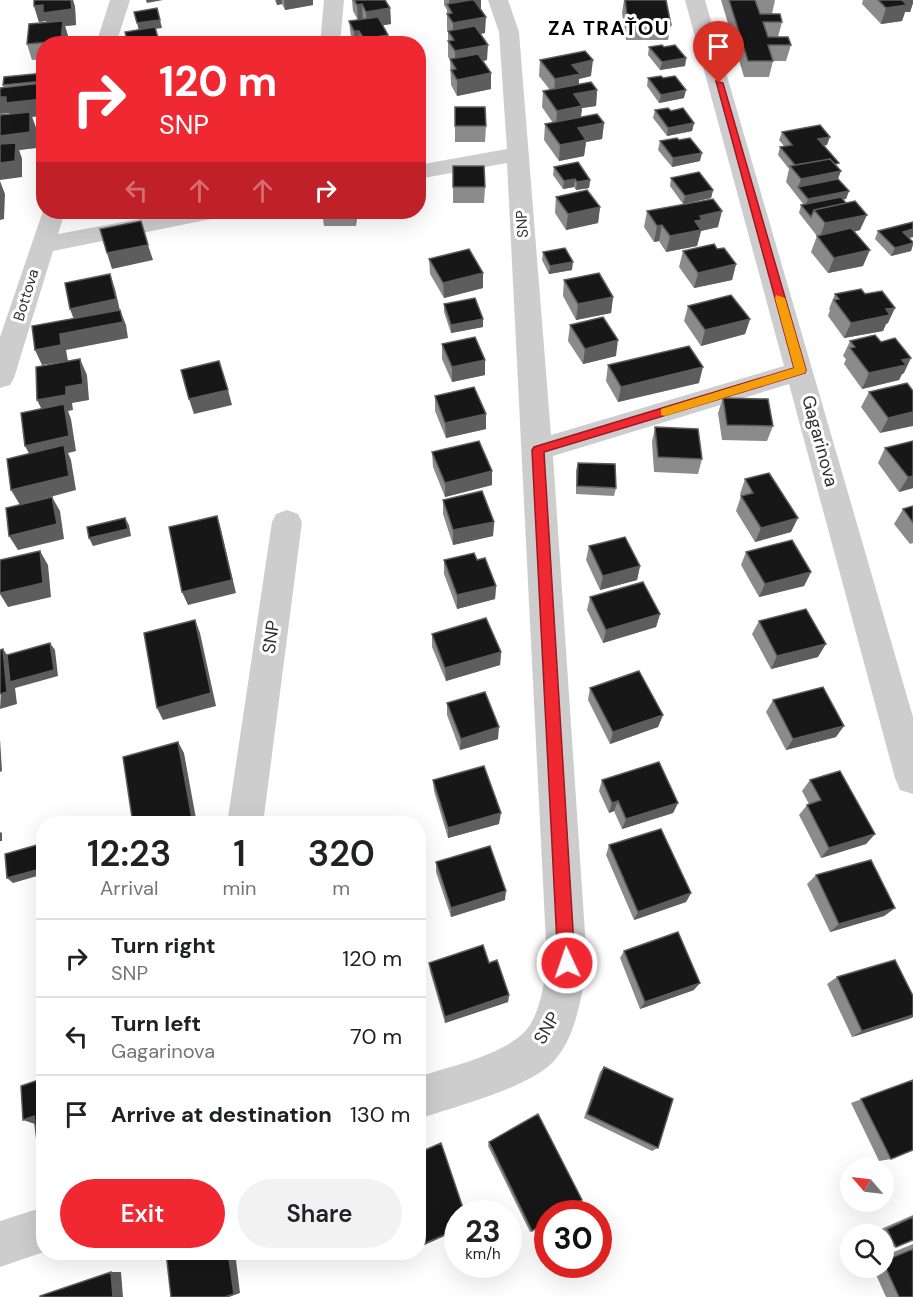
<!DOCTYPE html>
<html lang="en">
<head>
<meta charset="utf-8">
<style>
  :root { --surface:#fff; --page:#f2f2f2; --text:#202124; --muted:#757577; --line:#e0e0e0; --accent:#f02831 }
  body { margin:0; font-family:"DM Sans",sans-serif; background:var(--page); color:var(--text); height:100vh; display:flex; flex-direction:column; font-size:22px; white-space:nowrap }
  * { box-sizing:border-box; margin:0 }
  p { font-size:20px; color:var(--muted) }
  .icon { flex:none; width:33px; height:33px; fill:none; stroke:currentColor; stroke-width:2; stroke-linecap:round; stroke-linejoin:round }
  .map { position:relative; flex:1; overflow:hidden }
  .details { position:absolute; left:36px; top:816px; width:390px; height:444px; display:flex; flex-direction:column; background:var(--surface); border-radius:24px; box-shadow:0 6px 24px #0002 }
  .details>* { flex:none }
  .top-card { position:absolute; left:36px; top:36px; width:390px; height:183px; border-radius:24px; box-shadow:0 6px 24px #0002; background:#f02831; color:#fff; overflow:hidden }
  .needle { width:39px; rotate:298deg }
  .fabs { position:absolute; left:840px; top:1158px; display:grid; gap:12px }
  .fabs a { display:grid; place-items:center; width:54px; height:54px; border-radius:50%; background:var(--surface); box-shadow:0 6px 24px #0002; font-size:30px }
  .speed { position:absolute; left:444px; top:1200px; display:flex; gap:12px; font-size:30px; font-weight:700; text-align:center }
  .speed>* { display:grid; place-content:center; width:78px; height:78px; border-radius:50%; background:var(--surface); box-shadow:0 6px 24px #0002; line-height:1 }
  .speed small { font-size:15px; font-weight:400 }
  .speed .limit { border:9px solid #d22; background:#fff; color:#111 }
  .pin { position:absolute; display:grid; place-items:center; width:51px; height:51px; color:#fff; margin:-62px -26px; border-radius:50% 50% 50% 0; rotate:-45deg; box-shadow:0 0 6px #0007 }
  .pin .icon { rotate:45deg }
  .me { position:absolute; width:66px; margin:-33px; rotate:357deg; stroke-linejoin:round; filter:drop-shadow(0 0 4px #0008) }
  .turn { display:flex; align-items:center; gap:21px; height:126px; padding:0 24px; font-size:27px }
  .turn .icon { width:78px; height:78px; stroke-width:2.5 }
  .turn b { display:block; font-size:42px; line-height:51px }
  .lanes { display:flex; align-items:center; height:57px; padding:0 24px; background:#0003; justify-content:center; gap:30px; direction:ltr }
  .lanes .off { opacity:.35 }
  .eta { display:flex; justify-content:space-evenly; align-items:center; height:102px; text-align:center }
  .eta b { font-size:36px; font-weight:600; line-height:42px }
  .primary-button { display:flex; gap:12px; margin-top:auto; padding:12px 24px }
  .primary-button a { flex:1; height:69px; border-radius:36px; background:var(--accent); color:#fff; font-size:24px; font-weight:600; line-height:69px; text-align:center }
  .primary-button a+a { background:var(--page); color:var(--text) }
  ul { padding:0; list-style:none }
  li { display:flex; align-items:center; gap:18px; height:78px; padding:0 24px; border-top:2px solid var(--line) }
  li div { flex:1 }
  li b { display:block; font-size:22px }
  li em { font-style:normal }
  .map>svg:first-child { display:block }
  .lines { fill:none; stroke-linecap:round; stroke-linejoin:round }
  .minor { fill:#cdcdcd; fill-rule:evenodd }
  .wall { fill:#8b8b8b }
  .shaded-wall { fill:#5d5d5d }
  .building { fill:#171717; stroke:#5d5d5d; stroke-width:1.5 }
  .route { fill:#f02831; stroke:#9c1a20; stroke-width:1.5 }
  .slow { fill:#f59e0b }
  .labels { text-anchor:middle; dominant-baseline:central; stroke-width:6; stroke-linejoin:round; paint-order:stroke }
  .far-street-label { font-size:15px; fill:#303030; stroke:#fff }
  .street-label { font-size:18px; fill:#303030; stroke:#fff }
  .far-district-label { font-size:20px; font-weight:bold; letter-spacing:1.5px; fill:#000; stroke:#fff }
</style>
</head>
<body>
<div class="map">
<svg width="913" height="1297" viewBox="0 0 913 1297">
  <rect width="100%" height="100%" fill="#fff"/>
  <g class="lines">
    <!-- minor -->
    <path class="minor" d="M110,0H130L116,44H96Z
      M324,0H344L340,44H320Z
      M488,0H508L519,32L551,435L784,366L685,0H705L913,717V794L900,790L895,778L789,384L553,456L587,963C582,995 576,1038 553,1062C528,1088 454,1107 418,1119V1077C450,1066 511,1054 530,1025C541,1007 544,983 547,963L507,163L418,179V165L507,149L499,32Z
      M44,208V212H65L58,234L176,212H223L219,217L211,219L53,251L14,378L10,385L0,388V337Z
      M287,510L298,514L302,522L263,824H227L272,522L276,514Z
      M44,1207V1252L0,1267V1221Z"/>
  </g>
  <!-- wall -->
  <path class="wall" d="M73,0L75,7L76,25L65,26L68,36V44H44V59L32,60L27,44L47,22L46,21L39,22L34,6Z
    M275,0H313V5L285,10L282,4L277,5Z
    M352,0H385L390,8L391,24L382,25L388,44H354L351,37L349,21L358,20L353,11Z
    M444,0H481V8L480,9L485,33L480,34L487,60L483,61L491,73V89L457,96L451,85L450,59L448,57V31L447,29V10L444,5Z
    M624,0H666L671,25L668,40H626L622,13Z
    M721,0H775L772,14L782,22L778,37L791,45L786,61H773L769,77H744Z
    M863,0H913V3L910,12H905L902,21L881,24L862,4Z
    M649,47L686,58L685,66L660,70L648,55Z
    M540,60L591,76L579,79V84L597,90L596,106L582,108L581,117L604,123L602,139L586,142L584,156L559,161L544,140L545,124L553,123L542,107L543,91L550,90L539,76Z
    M44,73V115L32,117L36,128V148L19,150L22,159V177L10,114L3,85Z
    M648,78H663L684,98L659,103L647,86Z
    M455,107L486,126L485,142H455Z
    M655,110L671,111L694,123L692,131L667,136L653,118Z
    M418,117H425V152H418Z
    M782,132L827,145H824L838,167V179L849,191L846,199H843L860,230L854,232L863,266L828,273L811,252L817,236L799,213L801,205H804L786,182L789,169L778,155L780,147L784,146L779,140Z
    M660,141L700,161L672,167L658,150Z
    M453,166L485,187L484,203H453Z
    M554,167L590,180L589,188L576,190L574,187L563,189L553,175Z
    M671,178L713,190L711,198L683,204L670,186Z
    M556,197L600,207L598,223L566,230L555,213Z
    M647,211L718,227L701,231L697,246L666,252L659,241L654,242L644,227Z
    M322,212H357L356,226H324Z
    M913,222V237L909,238L913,242V245L911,251L891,256L875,239L878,231Z
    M717,249L736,264L732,280L694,288L679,267L683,251Z
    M543,252L572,270L549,274L542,260Z
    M429,259L483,273V288L444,298L430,274Z
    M564,280L613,297L611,313L576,320L563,296Z
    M835,294L888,323L886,324L883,331L844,338L828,316L830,310L829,309Z
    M444,304L483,327L451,333L444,312Z
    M688,306L750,319L745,334L701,346L684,321Z
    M570,325L616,356L583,364L568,341Z
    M850,341L904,373L902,374L899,380L862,389L844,364L846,359L843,356Z
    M442,344L485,360V375L452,382L442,359Z
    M608,365L699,383L618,402L606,381Z
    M907,383L880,433L861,407L869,392Z
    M435,396L486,429L446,438L435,411Z
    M723,398L773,426L767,441L722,440L718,413Z
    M655,427L702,459L698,474L654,472L652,442Z
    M913,441V488L899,492L878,463L885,448Z
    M432,452L492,485L445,497L433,467Z
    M578,463L616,488L614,496L576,494V470Z
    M745,479L791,532L755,542L736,511L741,496L740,494Z
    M443,500L494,522L493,536L453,545L443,514Z
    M913,506V543L910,544L894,524L903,509Z
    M589,546L640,566L637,580L600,590L586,560Z
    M746,552L811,572L804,586L759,597L741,565Z
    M444,560H477L496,586L495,599L457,609L444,574Z
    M590,597L660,614L656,627L603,643L587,610Z
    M759,621L818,657L771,669L752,634Z
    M432,634L501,652L500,665L446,681L432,647Z
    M590,688L663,715L658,727L610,744L588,700Z
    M773,700L836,737L786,750L766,712Z
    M447,703L498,739L460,750L447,715Z
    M433,780L499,824L448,838L434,791Z
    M602,780L678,803L673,813L622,829L614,811L609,813L599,791Z
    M810,780L875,834L866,844L821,858L799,815L807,805L809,804L802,791Z
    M609,845L691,893L686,902L634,920L606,855Z
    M436,862L505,900L451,917L436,872Z
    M816,875L895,908L884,916L830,932L807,884Z
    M624,951L694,990L640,1009L620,958Z
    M429,963H489L509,995L508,1002L445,1023L430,971Z
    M837,977L913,996V1017L852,1037L827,984Z
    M604,1067L658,1148L652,1151L584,1118L600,1072Z
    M913,1080L891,1159L879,1161L851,1103Z
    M489,1142L532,1231L530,1232L488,1146Z
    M913,1215V1240L896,1247H890L881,1229Z
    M913,1244V1297H886L873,1268H884V1256Z"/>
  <!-- shaded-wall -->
  <path class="shaded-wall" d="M73,0L75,7L76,25L65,26L68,36V44H62L61,41L49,28L46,21L39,22L34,6Z
    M146,0H163L147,3Z
    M276,0H282V4L277,5Z
    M284,0H313V5L285,10Z
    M449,0H481V8L452,13L449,8Z
    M899,0H913V3L910,12H905L902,21L881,24L886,8Z
    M362,4L363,20L358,21L357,5Z
    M390,8L391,24L367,28L366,12Z
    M486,17L485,33L453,38V23Z
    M160,20L162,28L139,31L137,23Z
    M354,31H359L360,44H355Z
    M388,35V44H364V39Z
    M158,38L160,44H128Z
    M488,45L487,60L455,66V51Z
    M686,58L685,66L660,70L662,62Z
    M593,60L591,76L579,79L578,90L554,95L555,79L572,65Z
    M491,73V89L457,96V80Z
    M43,83L44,115L32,117L36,128V148L19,150L22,159V177L0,180V136L12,119L9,113L0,114V97Z
    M597,90L596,106L582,108L580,122L556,127L557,111L574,94Z
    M686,90L684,98L659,103L661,95Z
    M425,117V152L424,136Z
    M604,123L602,139L586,142L584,156L559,161L560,145L578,128Z
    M694,123L692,131L667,136L668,128Z
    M830,137L827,145L816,147L818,139Z
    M702,153L700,161L672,167L673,158Z
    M841,171L835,187H798L801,179Z
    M575,179L574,187L563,189L564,181Z
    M590,180L589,188L576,190L577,182Z
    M0,181L5,194L4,219L0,220Z
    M713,190L711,198L683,204L685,196Z
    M849,191L846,199L805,207L808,199Z
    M600,207L598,223L566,230L568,214Z
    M722,211L718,227L701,231L697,246L666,252L670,236L695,221L700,216Z
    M355,212H357L356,226Z
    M867,215L860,230L819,239L825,223Z
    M662,225L659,241L654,242L657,226Z
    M913,229V237L900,240L903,232Z
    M913,243L911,251L891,256L895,248Z
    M148,245L153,260L112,269L107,253Z
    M870,250L863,266L828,273L834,258Z
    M573,262L572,270L549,274L550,266Z
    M736,264L732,280L694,288L698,273Z
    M483,273V288L444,298L443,283Z
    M110,274L115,289L121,315L76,325L70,309Z
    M613,297L611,313L576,320L578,304Z
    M895,308L888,323L886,324L883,331L844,338L851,323L886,309Z
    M120,310L126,325L128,338L66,350L68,361L42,365L35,350L60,334Z
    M483,319V327L451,333V325Z
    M750,319L745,334L701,346L705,330Z
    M618,340L616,356L583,364L585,349Z
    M911,358L904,373L902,374L899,380L862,389L869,373L902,360Z
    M80,359L87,375L89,400L72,403L73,410L68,411L71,419L76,451L68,453L71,460L76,490L20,505L11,490L33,461L25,446L45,416L37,400L66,387Z
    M485,360V375L452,382V367Z
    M703,367L699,383L618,402L621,387Z
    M228,390L232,405L194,414L189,399Z
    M913,412V426L880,433L888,418Z
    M486,414V429L446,438L445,423Z
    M492,471V485L445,497V483Z
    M913,476V488L899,492L908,477Z
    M52,497L60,511L64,539L18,550L9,536Z
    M217,516L221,530L236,593L188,605L182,592Z
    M125,518L129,525L131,536L93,546L89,538Z
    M798,518L791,532L755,542L761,528Z
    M494,522L493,536L453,545V530Z
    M40,551L48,565L51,597L8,607L0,594V593Z
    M640,566L637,580L600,590L603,576Z
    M811,572L804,586L759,597L765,584Z
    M496,586L495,599L457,609V595Z
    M660,614L656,627L603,643L606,630Z
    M195,620L200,633L216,706L163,720L157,708Z
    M50,643L55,650L58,676L15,688L17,704L0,709L3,649L12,662Z
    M826,644L818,657L771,669L777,656Z
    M501,652L500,665L446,681L445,668Z
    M663,715L658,727L610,744L613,732Z
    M844,726L836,737L786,750L793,739Z
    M499,727L498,739L460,750L461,739Z
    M0,739L2,771L0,772Z
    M178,742L184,753L197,824H193Z
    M618,801L614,811L609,813L612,803Z
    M678,803L673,813L622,829L626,819Z
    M501,813L499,824L448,838V828Z
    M0,832L2,833V841H0Z
    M875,834L866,844L821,858L829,848Z
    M44,868V874L13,883L7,878Z
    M506,891L505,900L451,917V908Z
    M691,893L686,902L634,920L638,912Z
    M895,908L884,916L830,932L839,924Z
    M700,983L694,990L640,1009L645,1002Z
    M509,995L508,1002L445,1023V1017Z
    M913,1015V1017L909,1019L852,1037L862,1031Z
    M34,1116L35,1124L23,1120Z
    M458,1229V1230L420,1247L419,1246Z
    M228,1252H235L240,1293L229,1297H225Z
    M111,1272H121L123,1297H113Z"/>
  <!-- building -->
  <path class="building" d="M34,0H71L72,9L43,13V5L34,6Z
    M354,0H385L390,8L366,12L362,4L357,5Z
    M470,0H474L486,17L453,23L447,14L452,13L447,4Z
    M625,0H666L671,25L628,24Z
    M729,0H755L760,14H780L782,22H763L768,37H788L791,45H768L773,61H748Z
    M878,0H902L907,5L886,8Z
    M157,8L160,20L137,23L134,12Z
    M378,17L388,35L364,39L359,31H354L349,21Z
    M63,21L61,41L27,44L29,24Z
    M475,26L488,45L455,51L448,41L454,40L448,31Z
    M155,27L158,38L128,43L125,32Z
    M662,45L664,47L675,45L686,58L662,62L649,47Z
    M585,51L593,60L572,65L580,74L555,79L540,60Z
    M478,54L491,73L457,80L451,70L456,69L450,59Z
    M44,73V81L3,85L4,77Z
    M661,76L663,78L675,76L686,90L661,95L648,78Z
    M591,82L597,90L574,94L582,106L557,111L543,91Z
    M43,83V99L6,103V97H0V88Z
    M455,107H485L486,126H455Z
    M668,108L671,111L683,108L694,123L668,128L655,110Z
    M30,112V132L0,136V115Z
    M597,114L604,123L578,128L586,140L560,145L545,124Z
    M418,117H425L424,136H418Z
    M820,125L830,137L818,139L839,163L835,164L830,159L795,165L780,147L792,145L782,132Z
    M677,138L679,140L690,138L702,153L673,158L660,141Z
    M16,143L15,161L0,163V144Z
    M830,159L841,171L801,179L790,166Z
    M578,162L590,180L577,182L575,179L564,181L554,167Z
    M453,166H484L485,187H453Z
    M699,172L713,190L685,196L671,178Z
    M838,179L849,191L808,199L798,187Z
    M587,190L600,207L568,214L556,197Z
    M841,197L846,203L814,210L811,217L801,205Z
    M713,199L722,211L700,216L702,220L695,221L701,230L670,236L662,225L657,226L647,211Z
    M855,201L867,215L825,223L814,210Z
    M141,221L148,245L107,253L100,229Z
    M913,222V229L903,232L913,242V243L895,248L878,231Z
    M851,228L870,250L834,258L817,236Z
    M714,244L717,249L724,248L736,264L698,273L683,251Z
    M565,248L573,262L550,266L543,252Z
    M469,249L483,273L443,283L429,259Z
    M599,273L613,297L578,304L564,280Z
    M110,274L116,299L70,309L65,283Z
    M861,289L865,294L882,291L895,308L886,309L890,315L851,323L834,300L839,299L835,294Z
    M731,295L750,319L705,330L688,306Z
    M475,298L483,319L451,325L444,304Z
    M120,310L123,322L60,334L61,345L35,350L32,326Z
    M603,317L618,340L585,349L570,325Z
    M875,335L881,342L895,338L911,358L902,360L906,365L869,373L850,348L855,347L850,341Z
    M475,337L485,360L452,367L442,344Z
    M689,346L703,367L621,387L608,365Z
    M80,359L83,384L66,387V395L37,400L36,367Z
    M219,361L228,390L189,399L181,370Z
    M907,383L913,391V412L888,418L869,392Z
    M474,387L486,414L445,423L435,396Z
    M723,398L768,399L773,426L727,425Z
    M64,404L69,436L25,446L21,413Z
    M655,427L698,429L702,459L658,457Z
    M479,441L492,471L445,483L432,452Z
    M913,441V476L908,477L885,448Z
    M64,445L69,476L11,490L7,459Z
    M578,463L615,464L616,488L577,486Z
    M769,473L798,518L761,528L741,496L753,493L745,479Z
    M482,491L494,522L453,530L443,500Z
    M52,497L57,524L9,536L6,508Z
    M913,506V523L903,509Z
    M217,516L232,580L182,592L169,527Z
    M125,518L128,529L89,538L87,527Z
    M625,537L640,566L603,576L589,546Z
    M792,540L811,572L765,584L746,552Z
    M40,551L43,583L0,593V560Z
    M474,553L477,560L485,558L496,586L457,595L444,560Z
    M643,582L660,614L606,630L590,597Z
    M806,609L826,644L777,656L759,621Z
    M486,618L501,652L445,668L432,634Z
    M195,620L211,693L157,708L144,633Z
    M50,643L54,670L10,682L7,655Z
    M3,649L7,692L0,694V650Z
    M639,671L663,715L613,732L590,688Z
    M823,687L844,726L793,739L773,700Z
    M485,692L499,727L461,739L447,703Z
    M178,742L193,824H133L123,757Z
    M659,762L678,803L626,819L618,801L612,803L602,780Z
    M484,766L501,813L448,828L433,780Z
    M840,771L875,834L829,848L807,805L821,800L810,780Z
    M661,829L691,893L638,912L609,845Z
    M44,843V868L7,878L5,854Z
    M490,846L506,891L451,908L436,862Z
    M871,860L895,908L839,924L816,875Z
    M678,932L700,983L645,1002L624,951Z
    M483,945L489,963L497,960L509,995L445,1017L429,963Z
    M895,960L913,996V1015L862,1031L837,977Z
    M604,1067L673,1099L658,1148L587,1114Z
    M44,1078V1156L39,1158L34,1116L23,1120L21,1086Z
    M913,1080V1150L891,1159L861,1099Z
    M538,1114L582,1200L560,1214H548V1221L532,1231L489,1142Z
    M441,1143L465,1214H458V1229L419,1246L418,1153Z
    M913,1217V1240L896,1247L887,1229Z
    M913,1249V1297H899L884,1264V1261Z
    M166,1252H228L234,1294L225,1297H171Z
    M111,1272L113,1297H40V1296Z"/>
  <!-- route -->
  <path class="route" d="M716,81L723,83L806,370L805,373L544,452L575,963L572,969L567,972L561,969L558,963L532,450L534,447L794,368Z"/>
  <!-- slow -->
  <path class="slow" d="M776,295L785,298L806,370L805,373L665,416L661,415V409L794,368L775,298Z"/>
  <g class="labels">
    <!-- far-street labels -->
    <g class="far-street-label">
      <text transform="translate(522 224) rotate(-94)">SNP</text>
      <text transform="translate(26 295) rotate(-73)">Bottova</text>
    </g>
    <!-- street labels -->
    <g class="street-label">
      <text transform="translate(820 441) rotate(75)">Gagarinova</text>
      <text transform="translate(271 637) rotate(-82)">SNP</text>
      <text transform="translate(547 1028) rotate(-60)">SNP</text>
    </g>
    <!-- far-district labels -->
    <g class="far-district-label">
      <text x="609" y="28">ZA TRAŤOU</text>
    </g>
  </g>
</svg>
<div class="fabs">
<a><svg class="needle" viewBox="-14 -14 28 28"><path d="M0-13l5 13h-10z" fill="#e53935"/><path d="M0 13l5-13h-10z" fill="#757577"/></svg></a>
<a><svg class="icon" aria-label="search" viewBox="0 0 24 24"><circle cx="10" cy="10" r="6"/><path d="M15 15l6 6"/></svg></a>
</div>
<div class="speed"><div>23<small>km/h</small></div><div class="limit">30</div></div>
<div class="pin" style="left:719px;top:83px;background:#d93025"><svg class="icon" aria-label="arrive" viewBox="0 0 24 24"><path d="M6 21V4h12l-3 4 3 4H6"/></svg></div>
<svg class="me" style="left:567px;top:963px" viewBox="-20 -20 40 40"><circle r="17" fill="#f02831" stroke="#fff" stroke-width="3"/><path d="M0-11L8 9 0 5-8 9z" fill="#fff"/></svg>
<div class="top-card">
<div class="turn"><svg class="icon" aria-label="right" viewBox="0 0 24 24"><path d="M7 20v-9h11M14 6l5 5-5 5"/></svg><div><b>120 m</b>SNP</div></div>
<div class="lanes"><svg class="icon off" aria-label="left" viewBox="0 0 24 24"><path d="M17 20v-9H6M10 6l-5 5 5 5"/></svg><svg class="icon off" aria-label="ahead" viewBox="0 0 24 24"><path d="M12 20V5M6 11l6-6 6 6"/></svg><svg class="icon off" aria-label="ahead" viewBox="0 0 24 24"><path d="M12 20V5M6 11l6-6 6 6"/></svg><svg class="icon" aria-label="right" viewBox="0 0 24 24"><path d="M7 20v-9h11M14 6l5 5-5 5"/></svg></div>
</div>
<section class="details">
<div class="eta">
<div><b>12:23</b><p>Arrival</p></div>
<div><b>1</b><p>min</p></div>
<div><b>320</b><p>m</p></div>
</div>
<ul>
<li><svg class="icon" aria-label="right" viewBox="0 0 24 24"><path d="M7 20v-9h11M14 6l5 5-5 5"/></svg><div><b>Turn right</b><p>SNP</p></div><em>120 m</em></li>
<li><svg class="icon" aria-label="left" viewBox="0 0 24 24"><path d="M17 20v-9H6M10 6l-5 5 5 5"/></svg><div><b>Turn left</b><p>Gagarinova</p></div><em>70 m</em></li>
<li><svg class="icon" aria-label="arrive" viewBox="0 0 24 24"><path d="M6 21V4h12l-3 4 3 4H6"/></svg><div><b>Arrive at destination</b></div><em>130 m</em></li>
</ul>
<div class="primary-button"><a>Exit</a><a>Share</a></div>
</section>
</div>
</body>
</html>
